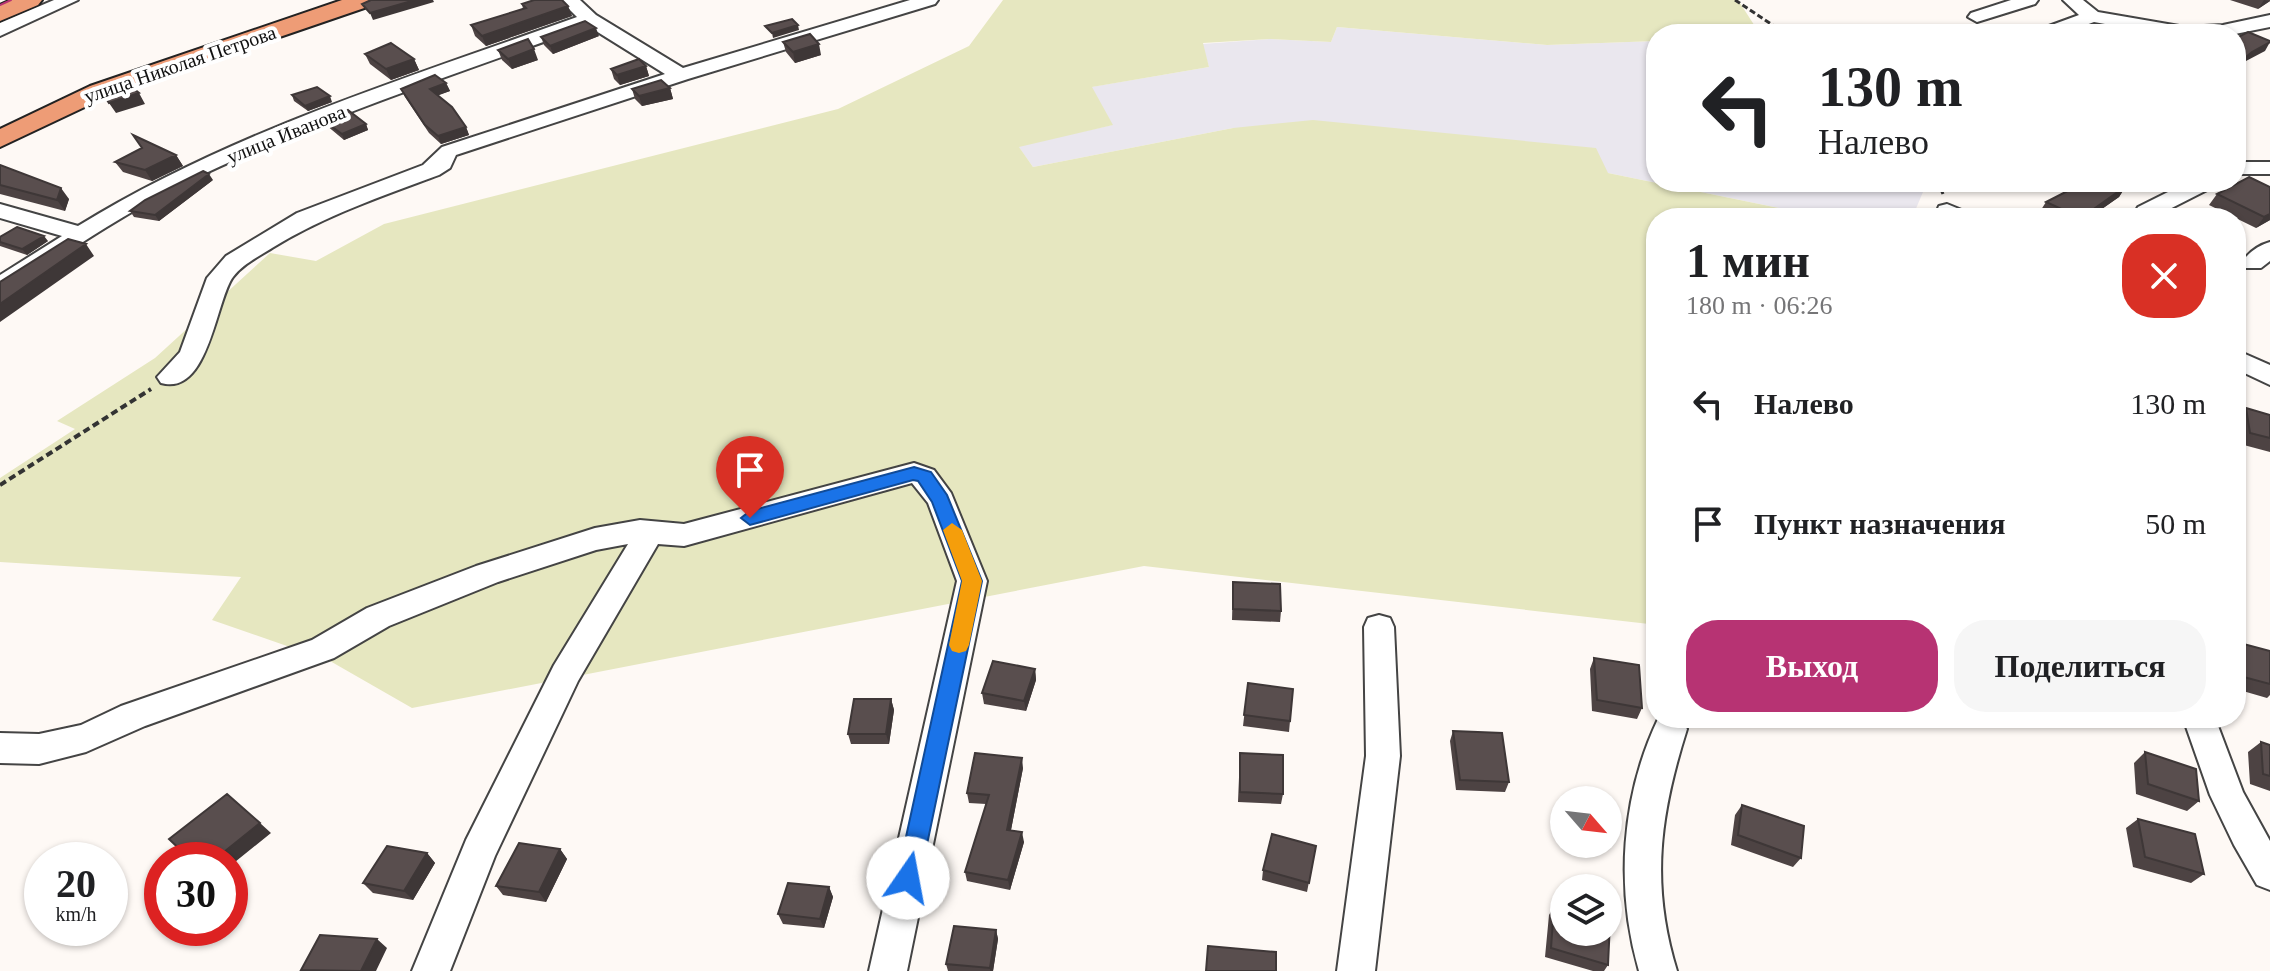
<!DOCTYPE html>
<html lang="ru">
<head>
<meta charset="utf-8">
<style>
  :root { --surface:#fff; --page:#f6f6f6; --text:#202124; --muted:#757577; --accent:#b73373 }
  body { margin:0; font-family:Georgia,serif; background:var(--page); color:var(--text); height:100vh; display:flex; flex-direction:column; font-size:30px; white-space:nowrap }
  * { box-sizing:border-box; margin:0 }
  p { font-size:26px; color:var(--muted) }
  .icon { flex:none; width:44px; height:44px; fill:none; stroke:currentColor; stroke-width:2; stroke-linecap:round; stroke-linejoin:round }
  .map { position:relative; flex:1; overflow:hidden }
  .panel { position:absolute; left:1646px; top:208px; width:600px; height:520px; display:flex; flex-direction:column; background:var(--surface); border-radius:32px; box-shadow:0 2px 6px #0004 }
  .panel>* { flex:none }
  .guide { position:absolute; left:1646px; top:24px; width:600px; height:168px; border-radius:32px; box-shadow:0 2px 6px #0004; background:#fff; color:var(--text); overflow:hidden }
  .needle { width:52px; rotate:118deg }
  .tools { position:absolute; left:1550px; top:786px; display:grid; gap:16px }
  .tools a { display:grid; place-items:center; width:72px; height:72px; border-radius:50%; background:var(--surface); box-shadow:0 2px 6px #0004; font-size:40px }
  .speed { position:absolute; left:24px; top:842px; display:flex; gap:16px; font-size:40px; font-weight:700; text-align:center }
  .speed>* { display:grid; place-content:center; width:104px; height:104px; border-radius:50%; background:var(--surface); box-shadow:0 2px 6px #0004; line-height:1 }
  .speed small { font-size:20px; font-weight:400 }
  .speed .limit { border:12px solid #d22; background:#fff; color:#111 }
  .pin { position:absolute; display:grid; place-items:center; width:68px; height:68px; color:#fff; margin:-82px -34px; border-radius:50% 50% 50% 0; rotate:-45deg; box-shadow:0 0 8px #0007 }
  .pin .icon { rotate:45deg }
  .me { position:absolute; width:88px; margin:-44px; rotate:12deg; stroke-linejoin:round; filter:drop-shadow(0 0 6px #0008) }
  .turn { display:flex; align-items:center; gap:28px; height:168px; padding:0 40px; font-size:36px }
  .turn .icon { width:104px; height:104px; stroke-width:2.5 }
  .turn b { display:block; font-size:56px; line-height:68px }
  .round { display:grid; place-items:center; flex:none; width:84px; height:84px; border-radius:32px; background:var(--page) }
  .head { display:flex; align-items:center; justify-content:space-between; height:136px; padding:0 40px }
  h1 { font-size:48px; font-weight:800; line-height:60px }
  .primary-button { display:flex; gap:16px; margin-top:auto; padding:16px 40px }
  .primary-button a { flex:1; height:92px; border-radius:32px; background:var(--accent); color:#fff; font-size:32px; font-weight:800; line-height:92px; text-align:center }
  .primary-button a+a { background:var(--page); color:var(--text) }
  ul { padding:0; list-style:none }
  li { display:flex; align-items:center; gap:24px; height:120px; padding:0 40px }
  li div { flex:1 }
  li b { display:block; font-size:30px }
  li em { font-style:normal }
  .map>svg:first-child { display:block }
  .industrial { fill:#eae7ee }
  .green { fill:#e6e7c0 }
  .lines { fill:none; stroke-linecap:round; stroke-linejoin:round }
  .minor-casing { stroke:#444; stroke-width:4 }
  .major-casing { stroke:#222; stroke-width:4 }
  .path-far1 { stroke:#333; stroke-width:3; stroke-dasharray:6 3; stroke-linecap:butt }
  .path { stroke:#333; stroke-width:4; stroke-dasharray:7 4; stroke-linecap:butt }
  .minor { fill:#fff; fill-rule:evenodd }
  .major { fill:#ee9c76; fill-rule:evenodd }
  .tram { stroke:#b73373; stroke-width:2 }
  .wall { fill:#4d4343 }
  .shaded-wall { fill:#3e3737 }
  .building { fill:#594e4e; stroke:#3e3737; stroke-width:2 }
  .route { fill:#1a73e8; stroke:#114b97; stroke-width:2 }
  .slow { fill:#f59e0b }
  .labels { text-anchor:middle; dominant-baseline:central; stroke-width:8; stroke-linejoin:round; paint-order:stroke }
  .far-street-label { font-size:20px; fill:#111; stroke:#fff }
</style>
</head>
<body>
<div class="map">
<svg width="2270" height="971" viewBox="0 0 2270 971">
  <rect width="100%" height="100%" fill="#fef9f5"/>
  <!-- industrial -->
  <path class="industrial" d="M1337,27L1547,45L1656,41V182H1923V192L1912,218H1827L1608,173L1233,128L1033,167L1018,146L1112,125L1091,87L1209,67L1202,44L1270,39L1331,42Z"/>
  <!-- green -->
  <path class="green" d="M1003,0H1738L1760,34H1656V41L1547,45L1337,27L1331,42L1270,39L1203,43L1209,67L1092,87L1113,125L1019,147L1033,167L1233,128L1313,120L1596,148L1608,173L1827,218H1656V620L1649,624L1144,566L412,708L330,661L212,620L241,577L0,562V478L75,429L57,421L155,358L270,253L316,261L384,224L838,109L969,46Z"/>
  <g class="lines">
    <!-- minor casing -->
    <g class="minor-casing">
      <path id="minor" d="M54,0H78L0,36V23Z
        M560,0H580L596,15L683,68L910,0H938L935,4L688,79L456,155L450,168L439,175C380,197 326,215 272,248C258,257 243,264 233,277C216,299 209,397 161,383L157,377L180,352L207,278L226,256L297,213L423,165L442,147L665,74L588,26C453,75 315,120 185,183C123,214 66,253 8,291L0,293V275L62,236L0,218V204L78,226C232,131 408,78 577,17Z
        M2011,0H2038L2035,4L1977,22L1968,17L1971,13Z
        M2063,0H2083L2098,12L2185,27L2223,25L2270,15V27L2235,34H2160L2094,22L2062,34H2036L2038,30L2079,15Z
        M2236,162H2270V174H2236Z
        M2188,182H2216L2213,187L2154,217H2138L2135,212L2138,207Z
        M1947,204L1969,213L1972,218H1934L1939,206Z
        M2270,242V261L2261,268H2245L2241,263C2248,253 2259,245 2270,242Z
        M2236,350L2270,365V385L2236,369Z
        M914,463L934,470L951,493L987,581L907,971H869L957,581L928,503L912,483L684,546L658,544L578,681L495,856L450,971H412L466,840L554,665L628,544L596,550L498,582L389,626L334,658L145,726L86,752L39,764L0,763V733L39,734L81,725L121,706L312,640L367,608L476,566L595,528L640,520L684,524Z
        M1379,615L1390,618L1394,627L1400,756L1375,971H1337L1366,756L1364,627L1368,618Z
        M1679,718L1687,729C1660,814 1650,884 1677,971H1639C1615,888 1621,797 1658,719Z
        M2183,718H2215L2243,792L2270,841V890L2257,885L2234,845L2210,795Z"/>
    </g>
    <!-- major casing -->
    <g class="major-casing">
      <path id="major" d="M11,0H42L38,5L0,21V5Z
        M342,0H377L373,5L108,96L0,147V129L90,86Z"/>
    </g>
    <!-- path-far1 -->
    <path class="path-far1" d="M1735,0L1786,34
      M1938,182L1943,194"/>
    <!-- path -->
    <path class="path" d="M0,485L151,389"/>
    <!-- minor -->
    <use href="#minor" class="minor"/>
    <!-- major -->
    <use href="#major" class="major"/>
    <!-- tram -->
    <path class="tram" d="M0,5L11,0"/>
  </g>
  <!-- wall -->
  <path class="wall" d="M2230,0H2270V1L2258,9Z
    M522,4L568,6L572,16L486,46L475,36L471,25L523,9Z
    M599,36L553,54L544,45L541,37Z
    M783,42L821,55L795,63L786,52Z
    M498,50L538,60L512,69L502,60Z
    M365,54L414,59L419,70L391,80L370,64Z
    M646,66L649,76L620,85L614,79L611,69Z
    M446,83L450,91L438,95L466,127L469,135L441,144L429,133L405,97L401,89Z
    M670,88L673,99L642,106L635,99L632,89Z
    M292,95L332,102L308,111L294,101Z
    M323,120L366,124L368,130L344,140L326,125Z
    M176,155L183,166L152,181L123,172L115,162Z
    M0,165L69,199L65,211L0,194Z
    M213,180L159,221L134,217L130,211Z
    M2126,186L2119,197L2089,218H2051L2039,213L2046,202Z
    M2270,187V220L2256,228L2209,205L2217,194Z
    M0,237L48,241L27,255L0,246Z
    M2246,408L2270,415V452L2240,444L2236,419Z
    M1233,582L1281,611L1280,622L1232,620Z
    M2236,642L2270,651V695L2267,698L2236,689Z
    M1594,658L1642,708L1637,719L1592,711L1590,669Z
    M1035,669L1036,680L1026,711L984,704L982,693Z
    M1248,683L1290,721L1289,732L1243,726Z
    M891,699L894,710L889,744H851L848,734Z
    M1453,731L1509,782L1505,792L1456,790L1450,741Z
    M2261,742L2270,745V791L2250,784L2248,752Z
    M2145,752L2199,801L2187,811L2136,794L2134,763Z
    M1240,753L1283,794L1281,804L1238,802Z
    M1023,768L1011,830L1024,842L1010,890L967,881L965,872L986,804L969,803L967,793Z
    M1742,805L1801,858L1793,867L1731,845L1735,815Z
    M2138,819L2204,874L2191,883L2133,867L2126,828Z
    M1316,846L1307,892L1262,880L1263,870Z
    M560,849L567,859L546,902L503,895L496,886Z
    M427,853L435,863L413,900L373,893L363,883Z
    M829,887L833,897L824,928L783,924L778,914Z
    M1554,906L1608,965L1604,971H1593L1545,957L1549,915Z
    M996,930L998,939L993,971H948L946,964Z"/>
  <!-- shaded-wall -->
  <path class="shaded-wall" d="M415,0H433L434,2L373,20L370,13Z
    M2264,0L2270,1L2258,9Z
    M568,6L572,16L486,46L482,36Z
    M798,25L799,30L773,38L772,33Z
    M596,28L599,36L553,54L550,46Z
    M2270,42L2265,51L2246,61L2236,69V65L2252,52Z
    M819,44L821,55L795,63L793,52Z
    M534,49L538,60L512,69L508,59Z
    M414,59L419,70L391,80L386,69Z
    M646,66L649,76L620,85L617,75Z
    M446,83L450,91L434,97L430,89Z
    M670,88L673,99L642,106L639,96Z
    M139,93L145,104L116,113L109,103Z
    M330,96L332,102L308,111L305,106Z
    M366,124L368,130L344,140L342,134Z
    M466,127L469,135L441,144L438,136Z
    M176,155L183,166L152,181L145,170Z
    M209,174L213,180L159,221L155,215Z
    M2126,186L2119,197L2089,218H2081Z
    M61,188L69,199L65,211L57,200Z
    M2270,214V220L2256,228L2264,217Z
    M44,236L48,241L27,255L22,249Z
    M86,244L94,256L0,322V304Z
    M1035,669L1036,680L1026,711L1024,701Z
    M891,699L894,710L889,744L886,734Z
    M1022,758L1023,768L1009,840L1007,830Z
    M260,823L271,833L230,866V860H214Z
    M1022,832L1024,842L1010,890L1008,880Z
    M560,849L567,859L546,902L539,892Z
    M427,853L435,863L413,900L404,891Z
    M829,887L833,897L824,928L820,919Z
    M996,930L998,939L993,971H990V968Z
    M377,939L387,948L376,971H361Z"/>
  <!-- building -->
  <path class="building" d="M371,0H415L370,13L362,4Z
    M534,0H562L568,6L482,36L471,25L526,8L522,4Z
    M792,19L798,25L772,33L765,26Z
    M585,21L596,28L550,46L541,37Z
    M2248,32L2270,41V42L2252,52L2236,65V38Z
    M810,34L819,44L793,52L783,42Z
    M528,39L534,49L508,59L498,50Z
    M391,43L414,59L386,69L365,54Z
    M639,59L646,66L617,75L611,69Z
    M435,75L446,83L430,89L452,107L466,127L438,136L425,125L401,89Z
    M661,80L670,88L639,96L632,89Z
    M124,81L139,93L109,103L100,89Z
    M317,87L330,96L305,106L292,95Z
    M348,110L366,124L342,134L323,120Z
    M133,135L176,155L145,170L115,162L142,148Z
    M0,165L61,188L57,200L0,185Z
    M203,171L209,174L155,215L130,211L145,200Z
    M2249,177L2270,187V214L2264,217L2217,194Z
    M2085,182H2119L2126,186L2081,218L2046,202Z
    M17,227L44,236L22,249L0,242V237Z
    M68,239L86,244L0,304V282Z
    M2246,408L2270,415V438L2250,433Z
    M1233,582L1280,584L1281,611L1233,609Z
    M2236,642L2270,651V684L2236,675Z
    M1594,658L1639,665L1642,708L1597,700Z
    M993,661L1035,669L1024,701L982,693Z
    M1248,683L1293,689L1290,721L1244,715Z
    M854,699H891L886,734H848Z
    M1453,731L1502,733L1509,782L1460,780Z
    M2261,742L2270,745V776L2263,774Z
    M2145,752L2196,769L2199,801L2148,784Z
    M975,753L1022,758L1007,830L1022,832L1008,880L965,872L989,795L967,793Z
    M1240,753L1283,755V794L1240,792Z
    M227,794L260,823L214,860H191L169,839Z
    M1742,805L1804,826L1801,858L1738,835Z
    M2138,819L2195,834L2204,874L2145,857Z
    M1272,834L1316,846L1309,883L1263,870Z
    M519,843L560,849L539,892L496,886Z
    M387,846L427,853L404,891L363,883Z
    M788,883L829,887L820,919L778,914Z
    M1554,906L1564,909V932H1608V921L1610,922L1608,965L1551,948Z
    M954,926L996,930L990,968L946,964Z
    M320,935L377,939L361,971L301,970Z
    M1208,946L1276,952V971H1206Z"/>
  <!-- route -->
  <path class="route" d="M914,467L931,472L947,495L982,581L920,878L917,886L908,889L900,886L897,878L962,581L932,502L918,481L913,480L750,525L741,518L750,511Z"/>
  <!-- slow -->
  <path class="slow" d="M952,523L962,530L982,581L969,645L966,651L959,653L952,651L949,645L962,581L943,530Z"/>
  <g class="labels">
    <!-- far-street labels -->
    <g class="far-street-label">
      <text transform="translate(180 64) rotate(-19)">улица Николая Петрова</text>
      <text transform="translate(286 134) rotate(-22)">улица Иванова</text>
    </g>
  </g>
</svg>
<div class="tools">
<a><svg class="needle" viewBox="-14 -14 28 28"><path d="M0-13l5 13h-10z" fill="#e53935"/><path d="M0 13l5-13h-10z" fill="#757577"/></svg></a>
<a><svg class="icon" aria-label="layers" viewBox="0 0 24 24"><path d="M12 4l9 5-9 5-9-5zM3 14l9 5 9-5"/></svg></a>
</div>
<div class="speed"><div>20<small>km/h</small></div><div class="limit">30</div></div>
<div class="pin" style="left:750px;top:518px;background:#d93025"><svg class="icon" aria-label="arrive" viewBox="0 0 24 24"><path d="M6 21V4h12l-3 4 3 4H6"/></svg></div>
<svg class="me" style="left:908px;top:878px" viewBox="-20 -20 40 40"><circle r="19" fill="#fff"/><path d="M0-13L10 11 0 6-10 11z" fill="#1a73e8"/></svg>
<div class="guide">
<div class="turn"><svg class="icon" aria-label="left" viewBox="0 0 24 24"><path d="M17 20v-9H6M10 6l-5 5 5 5"/></svg><div><b>130 m</b>Налево</div></div>
</div>
<section class="panel">
<div class="head"><div><h1>1 мин</h1><p>180 m · 06:26</p></div><a class="round" style="background:#d93025;color:#fff"><svg class="icon" aria-label="close" viewBox="0 0 24 24"><path d="M6 6l12 12M18 6L6 18"/></svg></a></div>
<ul>
<li><svg class="icon" aria-label="left" viewBox="0 0 24 24"><path d="M17 20v-9H6M10 6l-5 5 5 5"/></svg><div><b>Налево</b></div><em>130 m</em></li>
<li><svg class="icon" aria-label="arrive" viewBox="0 0 24 24"><path d="M6 21V4h12l-3 4 3 4H6"/></svg><div><b>Пункт назначения</b></div><em>50 m</em></li>
</ul>
<div class="primary-button"><a>Выход</a><a>Поделиться</a></div>
</section>
</div>
</body>
</html>
